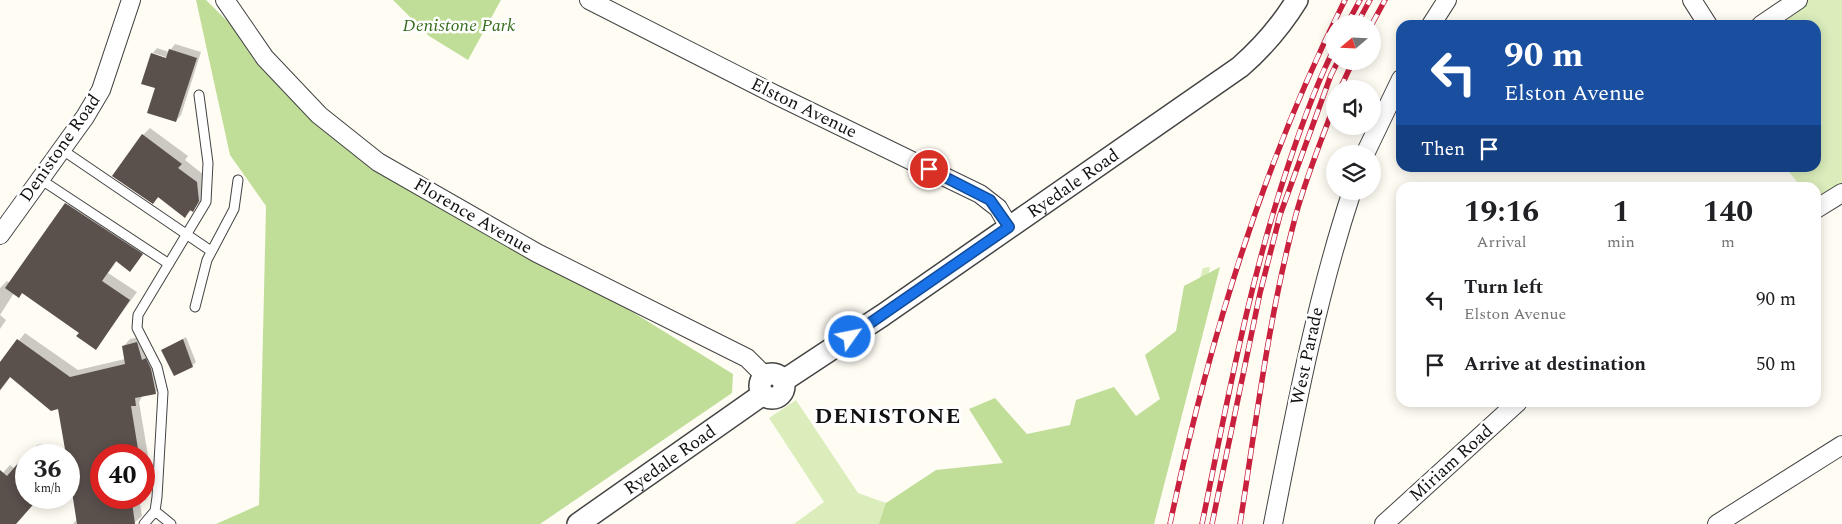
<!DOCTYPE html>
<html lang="en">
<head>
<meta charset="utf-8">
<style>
  :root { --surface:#fff; --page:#f6f6f6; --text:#202124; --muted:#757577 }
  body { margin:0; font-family:Spectral,serif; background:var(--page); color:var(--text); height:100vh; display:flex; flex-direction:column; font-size:19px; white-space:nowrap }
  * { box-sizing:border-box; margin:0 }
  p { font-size:16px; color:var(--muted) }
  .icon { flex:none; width:28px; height:28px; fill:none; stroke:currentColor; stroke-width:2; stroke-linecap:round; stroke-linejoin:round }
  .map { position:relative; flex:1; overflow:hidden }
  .drawer { position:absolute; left:1396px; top:182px; width:425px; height:225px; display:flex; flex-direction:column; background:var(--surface); border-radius:15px; box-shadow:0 2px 12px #0003 }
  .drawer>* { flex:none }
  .hud { position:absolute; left:1396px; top:20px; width:425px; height:152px; border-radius:15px; box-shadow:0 2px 12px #0003; background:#1a4fa0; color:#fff; overflow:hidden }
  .needle { width:32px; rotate:251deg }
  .controls { position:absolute; left:1326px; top:15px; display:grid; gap:10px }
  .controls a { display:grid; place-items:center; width:55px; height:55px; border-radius:50%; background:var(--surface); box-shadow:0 2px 12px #0003; font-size:25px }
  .speed { position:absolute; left:15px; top:444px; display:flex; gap:10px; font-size:25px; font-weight:700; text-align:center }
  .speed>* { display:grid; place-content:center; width:65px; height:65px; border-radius:50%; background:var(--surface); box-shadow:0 2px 12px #0003; line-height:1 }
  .speed small { font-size:12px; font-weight:400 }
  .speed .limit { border:8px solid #d22; background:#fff; color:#111 }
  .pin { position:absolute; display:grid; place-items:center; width:42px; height:42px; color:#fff; margin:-21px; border:2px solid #fff; border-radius:50%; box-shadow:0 1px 5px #0007 }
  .me { position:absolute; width:55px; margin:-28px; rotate:57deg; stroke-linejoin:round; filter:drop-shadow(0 0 4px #0008) }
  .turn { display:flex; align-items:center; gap:18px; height:105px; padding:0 25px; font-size:22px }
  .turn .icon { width:65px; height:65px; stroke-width:2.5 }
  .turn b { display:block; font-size:35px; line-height:42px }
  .then { display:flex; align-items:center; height:48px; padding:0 25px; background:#0003; gap:10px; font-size:19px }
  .eta { display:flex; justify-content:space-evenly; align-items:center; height:85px; text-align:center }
  .eta b { font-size:30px; font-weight:700; line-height:35px }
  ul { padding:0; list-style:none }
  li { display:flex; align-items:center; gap:15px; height:65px; padding:0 25px }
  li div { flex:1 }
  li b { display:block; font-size:19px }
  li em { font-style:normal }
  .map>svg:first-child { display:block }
  .green { fill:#dbedbb }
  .forest { fill:#c1de99 }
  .shadow { fill:#0003; fill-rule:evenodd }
  .building { fill:#5a504c }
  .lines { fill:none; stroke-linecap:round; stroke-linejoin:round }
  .service-casing { stroke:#444; stroke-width:11 }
  .minor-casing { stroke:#444; stroke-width:20 }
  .tertiary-casing { stroke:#444; stroke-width:24 }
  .service { stroke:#fff; stroke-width:9 }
  .minor { stroke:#fff; stroke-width:18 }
  .tertiary { stroke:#fff; stroke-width:21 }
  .rail-casing { stroke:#c9203d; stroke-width:5.5 }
  .rail { stroke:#fff; stroke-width:4; stroke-dasharray:11; stroke-linecap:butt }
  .route-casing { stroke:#114b97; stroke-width:12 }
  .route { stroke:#1a73e8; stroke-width:9 }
  .labels { text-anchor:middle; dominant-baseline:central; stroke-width:5; stroke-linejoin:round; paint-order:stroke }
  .park-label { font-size:18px; font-style:italic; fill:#376d1c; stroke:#fff }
  .street-label { font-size:18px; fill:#111; stroke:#fff }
  .district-label { font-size:22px; font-weight:bold; letter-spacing:1px; fill:#111; stroke:#fff }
</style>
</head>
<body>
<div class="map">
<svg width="1842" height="524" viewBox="0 0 1842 524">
  <rect width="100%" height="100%" fill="#fffcf4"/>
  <!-- green -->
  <path class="green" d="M1805,0H1842V184L1816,200V188L1801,187L1786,168H1816V25H1766Z
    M1210,267L1154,524H794L824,502L769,418L796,400L858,493L886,503L902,500L1163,409L1203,268Z"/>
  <!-- forest -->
  <path class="forest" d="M196,0H206L366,158L537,253L733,374L732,393L540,524H216L259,505L266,206L230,155Z
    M393,0H501L468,60L429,36Z
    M1220,267L1154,524H879L886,503L936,470L1003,463L969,409L995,398L1027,434L1070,425L1076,400L1114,387L1136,416L1160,399L1145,355L1176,331L1184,286Z"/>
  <!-- shadow -->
  <path class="shadow" d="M175,44L201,52L181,115L176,121L157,88L152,54L157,48L169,52ZM153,53L172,59L171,61L153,55Z
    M150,128L188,156L185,160L204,175L206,193L200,203L185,216L159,197L153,202L143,135Z
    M74,197L149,246L130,270L117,261L108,273L137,292L96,348L81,333L23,292L14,293L0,315V288L7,281L10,283Z
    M0,315L6,320L0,329Z
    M25,333L78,370L125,359L123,347L130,339L145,336L163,385L155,393L143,395L139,402L152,479L144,486V455H101V498H139L142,516L134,523L73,524L78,518L59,408L11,376L0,391V364Z
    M186,337L196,362L192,366L162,351Z
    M42,444L46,447L47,455H27L37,445Z
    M26,455V498H38L16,524H0V476L10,465L15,469Z"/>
  <!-- building -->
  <path class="building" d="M169,49L197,58L176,122L147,113L155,88L141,84L151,53L166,58Z
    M142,134L182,164L178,168L197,182L199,201L193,212L190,210L185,218L158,197L153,204L112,176Z
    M65,203L143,254L130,272L116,261L102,281L130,300L96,350L76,336L79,333L22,293L19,298L5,288Z
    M17,339L70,377L125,364L122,346L137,342L142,360L146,358L151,369L156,394L135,398L136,406H131L139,455H101V498H123L125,504L132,502L135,524H77L69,473V455H66L58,409L51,411L10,377L0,390V362Z
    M183,339L193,367L174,376L161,350Z
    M26,454V498H39L16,524H0V470L7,476Z"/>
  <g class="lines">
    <!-- service casing -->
    <g class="service-casing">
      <path id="service" d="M61,149L211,251
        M40,179L169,264
        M195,307L207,260L234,209L238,180
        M155,511L171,524
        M144,524L155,511L157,497L163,392L157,367L137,328L138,315L206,202L208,163L199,95"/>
    </g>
    <!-- minor casing -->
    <g class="minor-casing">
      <path id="minor" d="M225,0L265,58L319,115L378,162L537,253L747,358L765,376
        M589,0L774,94L980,194L998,208L1009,227
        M1692,0L1708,25
        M1431,25L1447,0
        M1761,25L1798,0
        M1365,154L1401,79
        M1816,209L1842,193
        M0,235L85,117L101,90L131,0
        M1273,524C1295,412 1316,300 1352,191
        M1384,524L1518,402
        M1717,524L1842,445"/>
    </g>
    <!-- tertiary casing -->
    <g class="tertiary-casing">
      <g id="tertiary">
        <circle cx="772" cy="386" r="12"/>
        <path id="s1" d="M783,381L883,315L1240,67C1263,47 1281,26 1297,0"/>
        <path id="s2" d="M578,524L763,394"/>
      </g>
    </g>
    <!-- service -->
    <use href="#service" class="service"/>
    <!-- minor -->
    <use href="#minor" class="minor"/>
    <!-- tertiary -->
    <use href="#tertiary" class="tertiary"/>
    <!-- rail casing -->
    <g class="rail-casing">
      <path id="rail" d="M1347,24L1360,0
        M1357,24L1370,0
        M1372,24L1385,0
        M1340,89L1353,61
        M1170,524C1208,344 1262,164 1345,0
        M1202,524C1227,403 1249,281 1289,163C1302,124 1316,84 1335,47
        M1212,524L1260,293L1280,215L1331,75L1338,61
        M1240,524C1256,423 1268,321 1294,222C1304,182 1321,142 1335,103"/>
    </g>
    <!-- rail -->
    <use href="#rail" class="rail"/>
  </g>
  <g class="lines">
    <!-- route casing -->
    <g class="route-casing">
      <path id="route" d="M850,337L1009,227L990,200L929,169"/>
    </g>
    <!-- route -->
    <use href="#route" class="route"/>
  </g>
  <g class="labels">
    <!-- park labels -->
    <g class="park-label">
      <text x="459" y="25">Denistone Park</text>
    </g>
    <!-- street labels -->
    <g class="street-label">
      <text transform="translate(804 108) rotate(26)">Elston Avenue</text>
      <text transform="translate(60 148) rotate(-55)">Denistone Road</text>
      <text stroke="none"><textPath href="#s1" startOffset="351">Ryedale Road</textPath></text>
      <text transform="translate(473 216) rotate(30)">Florence Avenue</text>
      <text transform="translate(1307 356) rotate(-78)">West Parade</text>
      <text stroke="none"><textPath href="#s2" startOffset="112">Ryedale Road</textPath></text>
      <text transform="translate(1451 463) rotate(-42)">Miriam Road</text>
    </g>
    <!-- district labels -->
    <g class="district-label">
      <text x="888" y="416">DENISTONE</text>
    </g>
  </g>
</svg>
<div class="controls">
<a><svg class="needle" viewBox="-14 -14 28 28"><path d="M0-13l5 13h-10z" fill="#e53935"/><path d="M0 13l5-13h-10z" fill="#757577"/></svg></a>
<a><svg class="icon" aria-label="sound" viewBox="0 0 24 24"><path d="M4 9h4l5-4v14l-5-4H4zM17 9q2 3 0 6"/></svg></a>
<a><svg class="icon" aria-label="layers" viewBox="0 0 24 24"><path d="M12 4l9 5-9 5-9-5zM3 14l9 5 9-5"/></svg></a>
</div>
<div class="speed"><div>36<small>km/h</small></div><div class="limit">40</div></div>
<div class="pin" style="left:929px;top:169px;background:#d93025"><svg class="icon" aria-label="arrive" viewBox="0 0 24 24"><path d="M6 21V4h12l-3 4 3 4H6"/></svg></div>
<svg class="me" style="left:850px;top:337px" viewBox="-20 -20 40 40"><circle r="17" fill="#1a73e8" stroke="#fff" stroke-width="3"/><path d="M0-11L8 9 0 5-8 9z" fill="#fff"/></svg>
<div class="hud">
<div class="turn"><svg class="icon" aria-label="left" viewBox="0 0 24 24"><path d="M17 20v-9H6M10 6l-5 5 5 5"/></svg><div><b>90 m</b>Elston Avenue</div></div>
<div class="then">Then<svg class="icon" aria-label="arrive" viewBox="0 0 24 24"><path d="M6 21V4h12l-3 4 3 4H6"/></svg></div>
</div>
<section class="drawer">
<div class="eta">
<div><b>19:16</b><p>Arrival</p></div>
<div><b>1</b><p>min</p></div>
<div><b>140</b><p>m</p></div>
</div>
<ul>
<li><svg class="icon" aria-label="left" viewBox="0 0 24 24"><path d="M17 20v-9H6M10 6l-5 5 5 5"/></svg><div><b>Turn left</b><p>Elston Avenue</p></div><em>90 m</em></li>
<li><svg class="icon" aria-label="arrive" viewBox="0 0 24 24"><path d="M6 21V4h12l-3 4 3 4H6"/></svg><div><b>Arrive at destination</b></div><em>50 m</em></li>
</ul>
</section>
</div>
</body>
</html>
